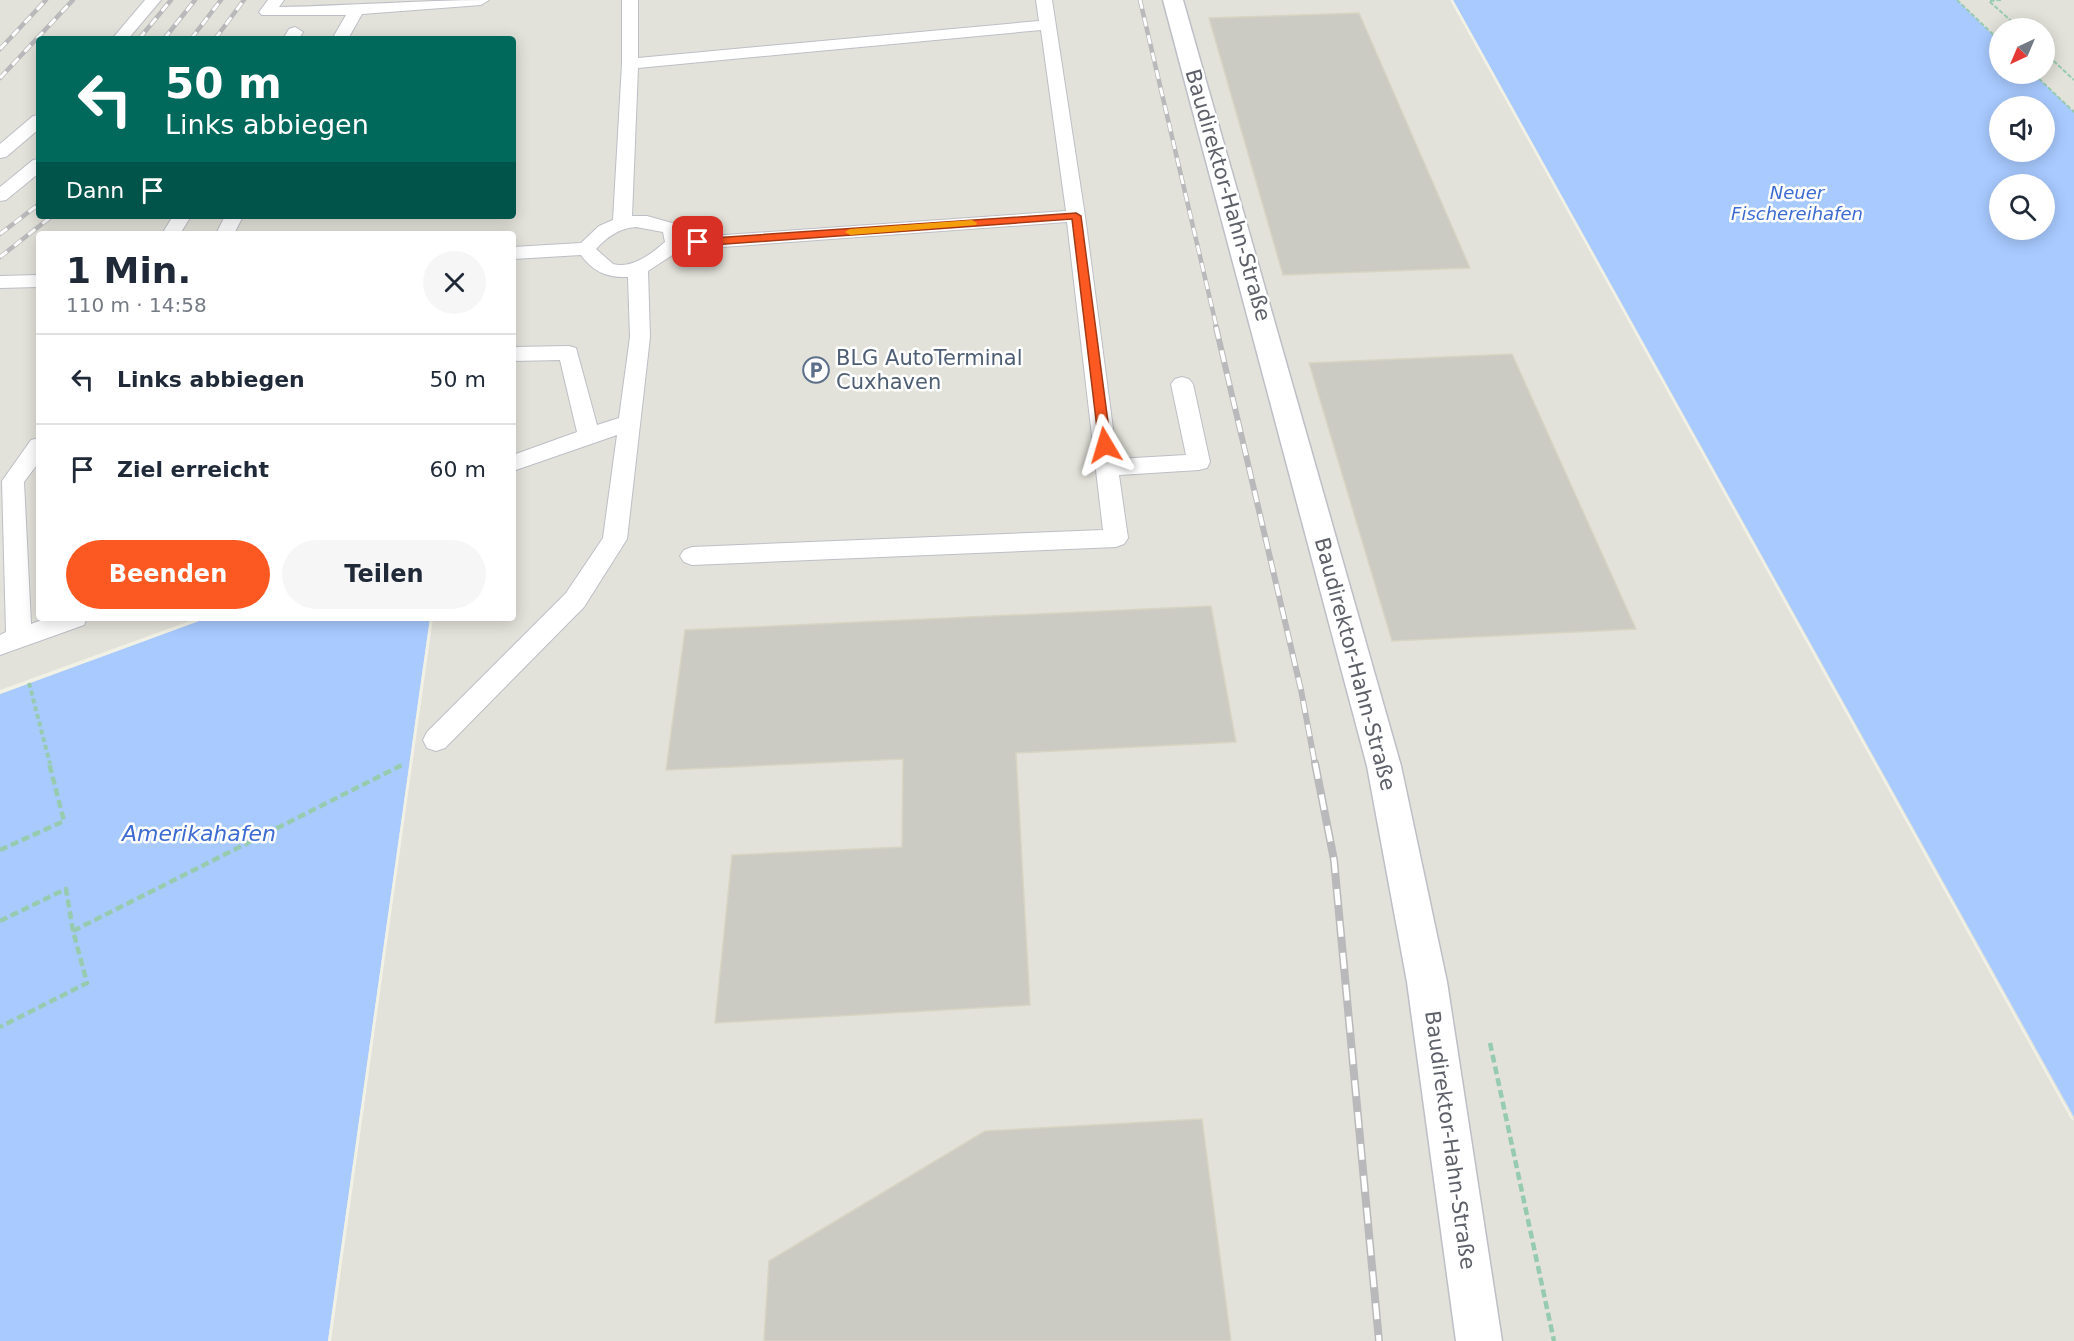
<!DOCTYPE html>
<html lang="de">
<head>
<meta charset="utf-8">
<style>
  :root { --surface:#fff; --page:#f6f6f7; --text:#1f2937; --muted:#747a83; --line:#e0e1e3; --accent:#fc5821 }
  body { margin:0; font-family:"DejaVu Sans",sans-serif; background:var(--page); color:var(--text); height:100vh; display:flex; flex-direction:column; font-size:22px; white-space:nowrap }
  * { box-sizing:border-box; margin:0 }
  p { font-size:20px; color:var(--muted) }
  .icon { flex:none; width:33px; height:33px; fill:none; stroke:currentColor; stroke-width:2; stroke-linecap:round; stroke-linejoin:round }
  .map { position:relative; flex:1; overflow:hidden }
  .drawer { position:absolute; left:36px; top:231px; width:480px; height:390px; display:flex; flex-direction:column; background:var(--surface); border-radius:6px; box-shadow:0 3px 15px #0003 }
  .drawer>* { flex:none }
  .guide { position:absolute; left:36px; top:36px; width:480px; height:183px; border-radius:6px; box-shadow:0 3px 15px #0003; background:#00695c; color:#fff; overflow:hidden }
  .needle { width:39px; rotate:224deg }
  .buttons { position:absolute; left:1989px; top:18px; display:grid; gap:12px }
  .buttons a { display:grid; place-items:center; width:66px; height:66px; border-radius:50%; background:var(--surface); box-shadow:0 3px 15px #0003; font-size:30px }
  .pin { position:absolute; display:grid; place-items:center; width:51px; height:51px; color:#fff; margin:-26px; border-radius:12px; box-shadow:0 3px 9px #0006 }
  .me { position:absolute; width:66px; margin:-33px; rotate:353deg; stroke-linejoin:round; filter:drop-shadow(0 0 4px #0008) }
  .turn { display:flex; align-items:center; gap:21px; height:126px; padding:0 30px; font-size:27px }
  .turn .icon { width:78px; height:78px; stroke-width:2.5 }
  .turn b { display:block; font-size:42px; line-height:51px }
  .then { display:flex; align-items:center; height:57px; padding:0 30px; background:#0003; gap:12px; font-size:22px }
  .round { display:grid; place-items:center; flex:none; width:63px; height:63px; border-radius:32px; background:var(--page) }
  .headline { display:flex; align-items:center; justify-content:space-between; height:102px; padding:0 30px }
  h1 { font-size:36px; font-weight:600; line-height:45px }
  .primary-button { display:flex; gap:12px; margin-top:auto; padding:12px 30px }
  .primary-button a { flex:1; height:69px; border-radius:36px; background:var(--accent); color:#fff; font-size:24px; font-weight:600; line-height:69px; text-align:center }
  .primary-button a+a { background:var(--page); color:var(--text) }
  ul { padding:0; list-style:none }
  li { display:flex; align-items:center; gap:18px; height:90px; padding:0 30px; border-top:2px solid var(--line) }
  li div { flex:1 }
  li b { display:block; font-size:22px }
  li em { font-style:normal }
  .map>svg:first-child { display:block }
  .industrial { fill:#e2e2da; fill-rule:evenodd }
  .water { fill:#a8caff; fill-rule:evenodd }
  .pier { fill:#f1f1e6 }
  .building { fill:#cccbc3; stroke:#d7d4c3; stroke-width:1.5 }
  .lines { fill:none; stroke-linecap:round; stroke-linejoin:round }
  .service-casing { stroke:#bdbfc6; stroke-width:2 }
  .minor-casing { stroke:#bdbfc6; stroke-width:3 }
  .path-far2 { stroke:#97cbaf; stroke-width:2; stroke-dasharray:4.5 2; stroke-linecap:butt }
  .path-far1 { stroke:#97cbaf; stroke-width:4; stroke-dasharray:5 3; stroke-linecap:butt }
  .path { stroke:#97cbaf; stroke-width:4.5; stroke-dasharray:8 4; stroke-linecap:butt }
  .service { fill:#fff; fill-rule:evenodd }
  .minor { fill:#fff; fill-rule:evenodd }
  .rail-far2-casing { stroke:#b9b9bb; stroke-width:4.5 }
  .rail-far1-casing { stroke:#b9b9bb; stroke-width:6 }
  .rail-casing { stroke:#b9b9bb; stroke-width:8 }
  .rail-far2 { stroke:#fff; stroke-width:3; stroke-dasharray:9; stroke-linecap:butt }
  .rail-far1 { stroke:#fff; stroke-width:4; stroke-dasharray:12; stroke-linecap:butt }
  .rail { stroke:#fff; stroke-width:5; stroke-dasharray:16; stroke-linecap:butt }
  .route { fill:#fc5821; stroke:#a43915; stroke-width:1.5 }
  .slow { fill:#f59e0b }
  .labels { text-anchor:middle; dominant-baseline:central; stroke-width:5; stroke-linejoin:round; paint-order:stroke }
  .far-water-label { font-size:18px; font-style:italic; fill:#3c6bd1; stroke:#fff }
  .street-label { font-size:21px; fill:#5d6068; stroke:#fff }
  .service-label { font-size:21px; fill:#4e5e75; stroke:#fff; text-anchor:start }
  .water-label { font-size:22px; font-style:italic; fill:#3c6bd1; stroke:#fff }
</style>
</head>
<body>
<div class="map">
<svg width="2074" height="1341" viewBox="0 0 2074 1341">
  <rect width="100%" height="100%" fill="#f1f1e6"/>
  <!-- industrial -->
  <path class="industrial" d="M0,0H1453L2074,1117V1341H328L430,618H513V234H39V618H207L0,694ZM39,39H513V216H39Z
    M1957,0H2074V112L2034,74H2044V28H2000L1999,41Z"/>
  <!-- water -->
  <path class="water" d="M1453,0H1957L1999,41L2000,74H2034L2074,112V1117ZM2000,106H2044V152H2000ZM2000,184H2044V230H2000Z
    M207,618H430L328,1341H0V694Z"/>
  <!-- pier -->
  <path class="pier" d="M1450,0H1453L2074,1120L2071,1119Z
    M198,618H207L0,694V690Z
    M430,618H433L406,808L331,1341H328Z"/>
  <!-- building -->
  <path class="building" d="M1359,13L1470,268L1283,275L1209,18Z
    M1512,354L1636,629L1392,641L1309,363Z
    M1211,606L1236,742L1016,753L1030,1005L715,1023L732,855L902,847L903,759L666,770L685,630Z
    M1202,1119L1231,1341H764L769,1261L985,1131Z"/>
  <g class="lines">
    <!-- service casing -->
    <g class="service-casing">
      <path id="service" d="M145,0H161L128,39H112Z
        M268,0H284L279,7C349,6 418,0 489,0L481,5L362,14L348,39H332L346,15H262L259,12Z
        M622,0H638V58L1039,21L1036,0H1052L1085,216L1117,459L1186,455L1171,384L1175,379L1182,377L1189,379L1193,384L1210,462L1207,468L1199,470L1119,475L1128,538L1124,544L1116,547L692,565L684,562L680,556L684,550L692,547L1103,530L1067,222L680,250L648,271L650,337L627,539L584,607L445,748L436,751L427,748L423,740L427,732L566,593L603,538L617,435L513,471V455L577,432L560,360L513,361V347L569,346L576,348L597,425L619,418L630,337L628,277C608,278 593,272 581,255L513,259V247L581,243L599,226L613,220L622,64ZM1041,30L1066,211L683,238L679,225L647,216H632L638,68ZM636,227L663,232L665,242C651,254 632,269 613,264L596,249C607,237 619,228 636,227Z
        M295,27L303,32L299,39H283L289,29Z
        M39,115V129L6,157L0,158V144L33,116Z
        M39,159V173L6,200L0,201V187L33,160Z
        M173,216H191L180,234H162Z
        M225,216H243L234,234H216Z
        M39,275V287L0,288V276Z
        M39,438V462L24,482L31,624L47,618H87L84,625L0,655V635L6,632L2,481L31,440Z"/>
    </g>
    <!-- minor casing -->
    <g class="minor-casing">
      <path id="minor" d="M1163,0H1183L1401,766L1447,982L1502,1341H1456L1407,982L1367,766Z"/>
    </g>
    <!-- path-far2 -->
    <path class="path-far2" d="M1957,0L2000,41
      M2001,0L1989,1L2019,28
      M2044,52L2074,80
      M2034,74L2074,112"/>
    <!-- path-far1 -->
    <path class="path-far1" d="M29,683L50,764"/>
    <!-- path -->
    <path class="path" d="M0,850L64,821L49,763
      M0,921L66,889L73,931L87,983L0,1027
      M73,931L404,764
      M1490,1043L1554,1341"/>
    <!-- service -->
    <use href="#service" class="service"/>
    <!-- minor -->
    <use href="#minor" class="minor"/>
    <!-- rail-far2 casing -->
    <g class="rail-far2-casing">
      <path id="rail-far2" d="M1140,0L1217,329
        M139,39L171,0
        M164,39L195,0
        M191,39L221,0
        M215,39L244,0
        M0,49L46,0
        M0,78L73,0
        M0,234L39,204
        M0,257L52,216"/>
    </g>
    <!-- rail-far1 casing -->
    <g class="rail-far1-casing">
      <path id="rail-far1" d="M1216,327L1301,690L1315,764"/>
    </g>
    <!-- rail casing -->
    <g class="rail-casing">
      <path id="rail" d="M1315,763L1334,860L1379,1341"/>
    </g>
    <!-- rail-far2 -->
    <use href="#rail-far2" class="rail-far2"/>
    <!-- rail-far1 -->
    <use href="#rail-far1" class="rail-far1"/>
    <!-- rail -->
    <use href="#rail" class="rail"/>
  </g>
  <!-- route -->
  <path class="route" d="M1076,213L1081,216L1111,445L1105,449L1099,445L1072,219L698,246L693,242L698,239Z"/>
  <!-- slow -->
  <path class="slow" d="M972,220L977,223L976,225L850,235L845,232L850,229Z"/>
  <!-- icons -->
  <defs>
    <g id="parking-ring" transform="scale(1.35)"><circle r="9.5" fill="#fff" stroke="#5c6f8a" stroke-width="1.5"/><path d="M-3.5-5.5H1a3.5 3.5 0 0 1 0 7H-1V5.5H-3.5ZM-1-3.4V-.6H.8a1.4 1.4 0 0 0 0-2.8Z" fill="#5c6f8a"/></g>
  </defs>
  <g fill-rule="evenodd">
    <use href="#parking-ring" x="816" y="370"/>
  </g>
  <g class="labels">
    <!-- far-water labels -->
    <g class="far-water-label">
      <text x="1797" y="192">Neuer<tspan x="1797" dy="21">Fischereihafen</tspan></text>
    </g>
    <!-- street labels -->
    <g class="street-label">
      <text transform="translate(1228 195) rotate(74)">Baudirektor-Hahn-Straße</text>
      <text transform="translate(1355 664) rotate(75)">Baudirektor-Hahn-Straße</text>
      <text transform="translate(1450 1140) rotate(82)">Baudirektor-Hahn-Straße</text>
    </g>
    <!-- service labels -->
    <g class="service-label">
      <text x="836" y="358">BLG AutoTerminal<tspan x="836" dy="24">Cuxhaven</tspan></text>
    </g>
    <!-- water labels -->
    <g class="water-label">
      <text x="199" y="833">Amerikahafen</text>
    </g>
  </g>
</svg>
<div class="buttons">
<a><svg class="needle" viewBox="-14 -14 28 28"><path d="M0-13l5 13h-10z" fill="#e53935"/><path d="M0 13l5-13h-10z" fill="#747a83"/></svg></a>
<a><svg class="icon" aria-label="sound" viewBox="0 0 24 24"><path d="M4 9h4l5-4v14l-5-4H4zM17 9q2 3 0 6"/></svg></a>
<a><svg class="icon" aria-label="search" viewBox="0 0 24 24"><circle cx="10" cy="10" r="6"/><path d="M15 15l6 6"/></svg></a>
</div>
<div class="pin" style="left:698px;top:242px;background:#d93025"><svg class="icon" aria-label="arrive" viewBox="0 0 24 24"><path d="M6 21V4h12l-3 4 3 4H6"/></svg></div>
<svg class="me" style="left:1105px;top:445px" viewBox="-20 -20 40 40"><path d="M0-17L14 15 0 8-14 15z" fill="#fc5821" stroke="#fff" stroke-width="4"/></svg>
<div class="guide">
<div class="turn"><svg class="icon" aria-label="left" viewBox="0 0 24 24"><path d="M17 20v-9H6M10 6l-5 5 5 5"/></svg><div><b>50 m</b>Links abbiegen</div></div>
<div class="then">Dann<svg class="icon" aria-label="arrive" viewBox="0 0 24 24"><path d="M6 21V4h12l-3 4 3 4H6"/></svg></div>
</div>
<section class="drawer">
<div class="headline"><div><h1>1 Min.</h1><p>110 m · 14:58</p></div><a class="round"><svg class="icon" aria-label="close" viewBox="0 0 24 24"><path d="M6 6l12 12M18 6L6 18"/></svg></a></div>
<ul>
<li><svg class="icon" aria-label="left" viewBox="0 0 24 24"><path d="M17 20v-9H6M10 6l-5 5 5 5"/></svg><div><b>Links abbiegen</b></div><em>50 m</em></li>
<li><svg class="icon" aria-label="arrive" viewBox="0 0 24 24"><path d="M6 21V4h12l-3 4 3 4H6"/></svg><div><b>Ziel erreicht</b></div><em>60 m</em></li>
</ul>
<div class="primary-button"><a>Beenden</a><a>Teilen</a></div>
</section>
</div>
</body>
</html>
